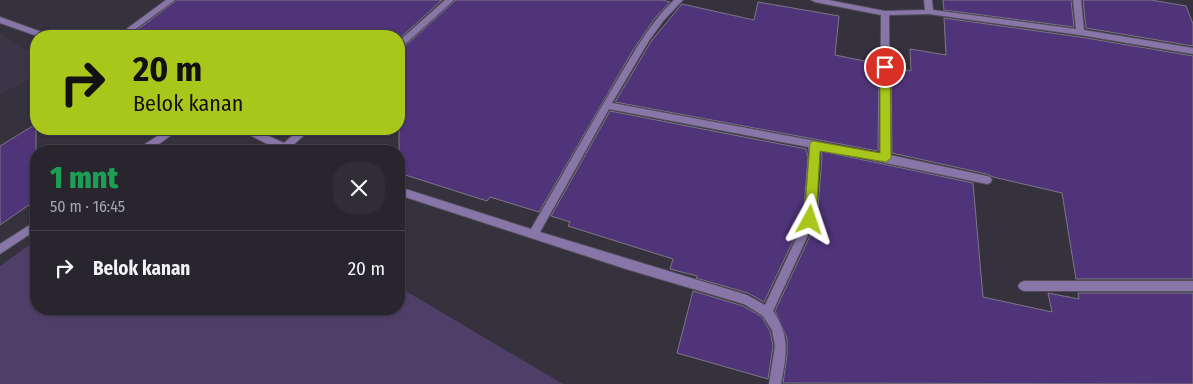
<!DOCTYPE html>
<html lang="id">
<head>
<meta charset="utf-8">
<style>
  :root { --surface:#28252e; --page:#302d36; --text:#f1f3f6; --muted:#a5a5aa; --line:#44424a }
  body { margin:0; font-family:"Fira Sans Condensed",sans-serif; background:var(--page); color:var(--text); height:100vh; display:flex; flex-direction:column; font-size:19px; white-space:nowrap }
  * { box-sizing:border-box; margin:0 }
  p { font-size:16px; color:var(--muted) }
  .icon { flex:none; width:28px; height:28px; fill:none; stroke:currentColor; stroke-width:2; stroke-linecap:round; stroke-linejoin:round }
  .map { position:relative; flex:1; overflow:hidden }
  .drawer { position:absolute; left:30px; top:145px; width:375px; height:170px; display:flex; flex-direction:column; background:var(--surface); border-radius:20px; box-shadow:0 1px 4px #0004,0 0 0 1px var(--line) }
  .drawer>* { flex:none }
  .top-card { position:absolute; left:30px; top:30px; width:375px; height:105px; border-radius:20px; box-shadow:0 1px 4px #0004,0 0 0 1px var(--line); background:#a9c71b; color:#111; overflow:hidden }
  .pin { position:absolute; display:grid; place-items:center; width:42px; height:42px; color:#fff; margin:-21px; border:2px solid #fff; border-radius:50%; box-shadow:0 1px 5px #0007 }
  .me { position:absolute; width:55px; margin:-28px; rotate:5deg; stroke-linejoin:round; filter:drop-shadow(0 0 4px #0008) }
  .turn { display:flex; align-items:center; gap:18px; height:105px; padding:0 20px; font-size:22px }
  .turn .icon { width:65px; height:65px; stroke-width:2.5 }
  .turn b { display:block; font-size:35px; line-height:42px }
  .round { display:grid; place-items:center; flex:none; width:52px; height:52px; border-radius:20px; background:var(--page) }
  .overview { display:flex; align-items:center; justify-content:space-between; height:85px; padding:0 20px }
  h1 { font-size:30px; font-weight:800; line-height:38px; color:#1e9e55 }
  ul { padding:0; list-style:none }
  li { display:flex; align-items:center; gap:15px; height:75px; padding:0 20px; border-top:1px solid var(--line) }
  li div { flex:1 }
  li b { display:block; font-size:19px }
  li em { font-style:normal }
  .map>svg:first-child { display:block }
  .built { fill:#3c3548 }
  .green { fill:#4e3f68 }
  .building { fill:#503479; stroke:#7c7786 }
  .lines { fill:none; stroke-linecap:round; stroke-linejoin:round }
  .minor-casing { stroke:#514e59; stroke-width:2 }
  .minor { fill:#8876a8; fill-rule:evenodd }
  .route { fill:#a9c71b; stroke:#6e8112 }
</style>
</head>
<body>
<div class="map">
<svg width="1193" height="384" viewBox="0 0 1193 384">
  <rect width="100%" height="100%" fill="#35313d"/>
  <!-- built -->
  <path class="built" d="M0,33L36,56V75L0,95Z"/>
  <!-- green -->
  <path class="green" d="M36,240V309H399V287L563,384H0V266Z"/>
  <!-- building -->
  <path class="building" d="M177,0H442L399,39V36H129Z
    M456,0H662L670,2L655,18L633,50L539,212L490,197L487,201L399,173V50L403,48Z
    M943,0H1071L1074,27L944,10Z
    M1083,0H1151L1186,6L1193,24V46L1086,28Z
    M758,2L839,16L835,55L879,64L878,151L615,102L652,40L682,4L754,20Z
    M944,18L1080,37L1193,56V279H1076L1062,193L993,177L987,174L892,153L891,67L911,71L910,49L946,55Z
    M610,111L806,149L808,157L803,220L764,302L748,293L696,278L697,276L670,269L673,259L568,226L570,222L551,216Z
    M36,124V200L0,225V146Z
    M821,151L973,183L983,297L1052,312L1048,293L1079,299L1078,293H1193V384L783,383L787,355V338L775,311L817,221L822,157Z
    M693,291L743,306L762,317L770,331L773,346L768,379L677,353Z"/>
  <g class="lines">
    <!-- minor casing -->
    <g class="minor-casing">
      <path id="minor" d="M166,0H175L126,36H117Z
        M445,0H454L402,47L399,48V41Z
        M674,0H683L664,20L650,39L612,103L880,153L881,15L815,2L811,0H828L885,11L925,10L924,0H932L933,10L1076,29L1073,0H1081L1084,30L1193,48V54L1080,35L929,14L889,15L890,155L987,176L990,177L992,180L990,183L987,184L818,149L820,157L815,220L773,311C791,337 786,355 781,384H769L775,346L772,330L763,316L744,304L626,269L399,195V187L531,229C559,181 587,131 615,84C633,54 649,24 674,0ZM609,109L808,147L810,157L805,220L765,305L747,295L540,232Z
        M0,17L47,34L48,36H37L0,23Z
        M168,129H180L149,151H137L139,148Z
        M240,129H253L284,143L300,129H311L292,146L296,148L298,151H281L242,131Z
        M36,221V230L0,254V244Z
        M1024,281H1193V291H1024L1020,289L1018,286L1020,283Z"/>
    </g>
    <!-- minor -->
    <use href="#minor" class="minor"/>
  </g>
  <!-- route -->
  <path class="route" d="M885,64L890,67L891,158L886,162L820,151L816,220L814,223H806L804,220L810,143L813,141L880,153V67Z"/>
</svg>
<div class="pin" style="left:885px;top:67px;background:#d93025"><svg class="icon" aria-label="arrive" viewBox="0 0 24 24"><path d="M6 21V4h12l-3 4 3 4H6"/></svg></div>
<svg class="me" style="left:810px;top:220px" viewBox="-20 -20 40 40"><path d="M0-17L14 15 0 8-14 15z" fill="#a9c71b" stroke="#fff" stroke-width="4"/></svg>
<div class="top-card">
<div class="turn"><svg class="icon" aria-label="right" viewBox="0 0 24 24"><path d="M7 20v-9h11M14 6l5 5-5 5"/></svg><div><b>20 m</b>Belok kanan</div></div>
</div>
<section class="drawer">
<div class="overview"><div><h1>1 mnt</h1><p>50 m · 16:45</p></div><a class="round"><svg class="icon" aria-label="close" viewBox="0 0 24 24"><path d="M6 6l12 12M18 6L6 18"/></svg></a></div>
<ul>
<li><svg class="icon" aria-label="right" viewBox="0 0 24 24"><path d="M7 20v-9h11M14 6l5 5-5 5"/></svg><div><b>Belok kanan</b></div><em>20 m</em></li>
</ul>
</section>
</div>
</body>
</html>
